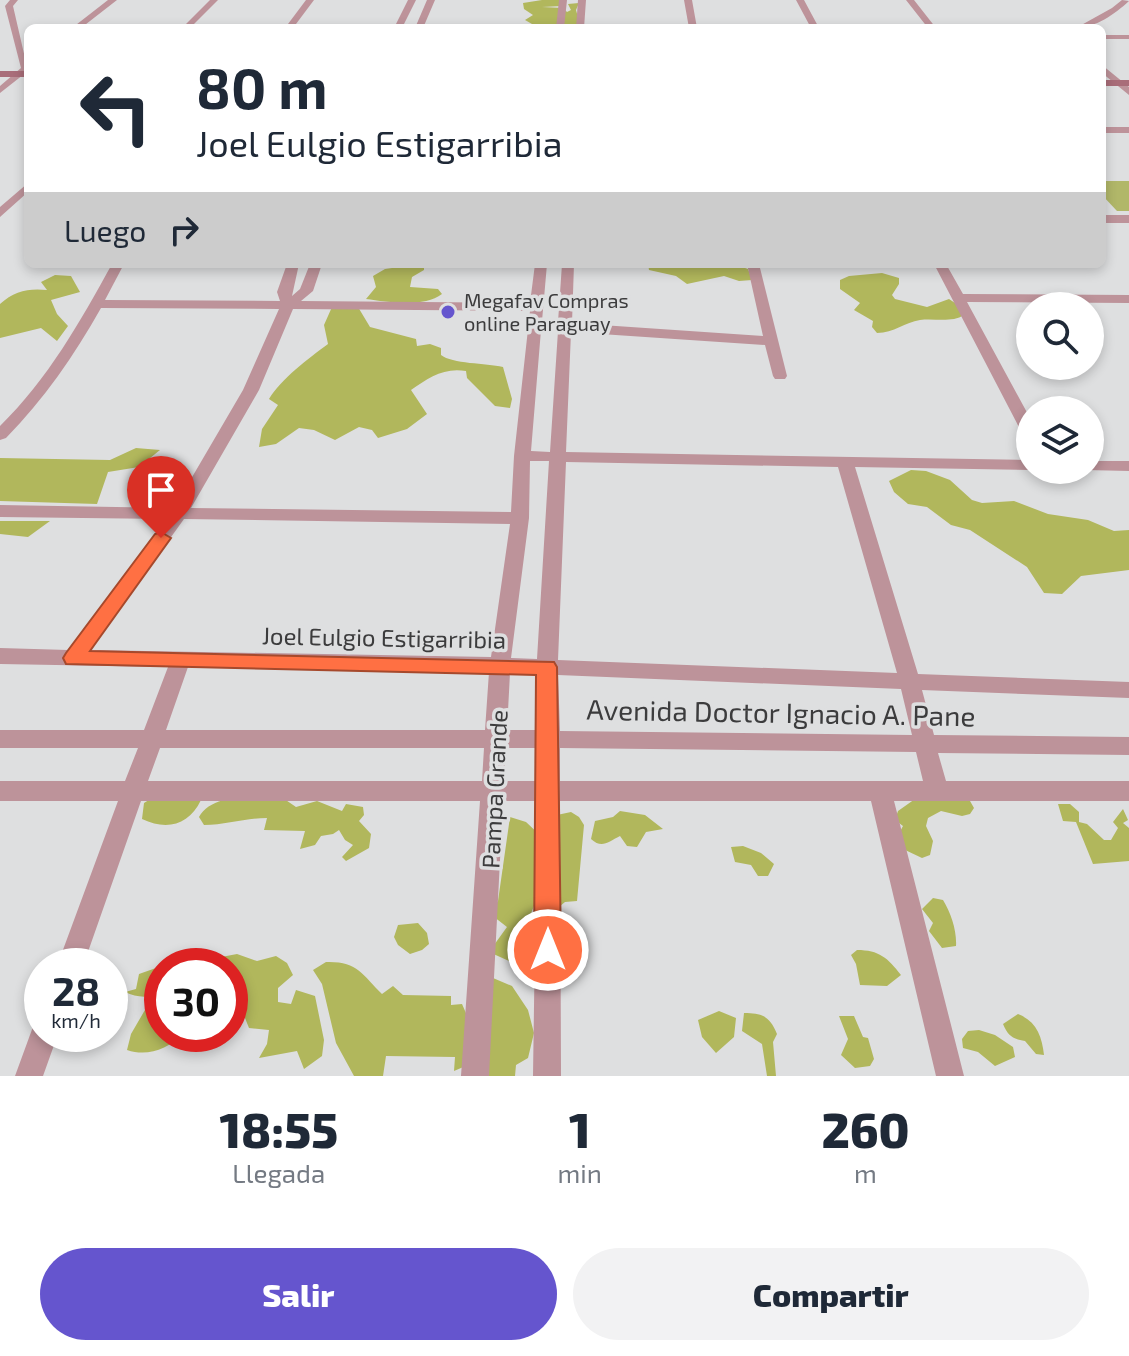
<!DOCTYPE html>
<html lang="es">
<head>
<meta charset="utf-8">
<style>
  :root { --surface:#fff; --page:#f2f2f3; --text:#1f2937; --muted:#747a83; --accent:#6555ce }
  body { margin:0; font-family:"Exo 2",sans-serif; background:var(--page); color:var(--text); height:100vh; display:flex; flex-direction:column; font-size:30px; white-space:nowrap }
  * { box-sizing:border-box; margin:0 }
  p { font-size:26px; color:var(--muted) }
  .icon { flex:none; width:44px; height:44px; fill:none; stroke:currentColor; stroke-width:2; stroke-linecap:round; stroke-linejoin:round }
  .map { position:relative; height:1076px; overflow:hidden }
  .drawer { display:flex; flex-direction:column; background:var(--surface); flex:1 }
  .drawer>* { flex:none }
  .guide { position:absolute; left:24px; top:24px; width:1082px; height:244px; border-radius:12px; box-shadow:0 4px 12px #0003; background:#fff; color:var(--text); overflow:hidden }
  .tools { position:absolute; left:1016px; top:292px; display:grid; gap:16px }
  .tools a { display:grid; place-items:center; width:88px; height:88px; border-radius:50%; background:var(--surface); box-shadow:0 4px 12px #0003; font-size:40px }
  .speed { position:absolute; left:24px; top:948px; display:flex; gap:16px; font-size:40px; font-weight:700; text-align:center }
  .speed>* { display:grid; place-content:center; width:104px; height:104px; border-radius:50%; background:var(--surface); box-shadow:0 4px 12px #0003; line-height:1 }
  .speed small { font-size:20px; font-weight:400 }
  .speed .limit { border:12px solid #d22; background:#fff; color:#111 }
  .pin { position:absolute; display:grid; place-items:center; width:68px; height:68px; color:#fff; margin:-82px -34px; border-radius:50% 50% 50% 0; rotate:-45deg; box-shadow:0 0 8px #0007 }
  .pin .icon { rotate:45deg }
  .me { position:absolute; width:88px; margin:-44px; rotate:0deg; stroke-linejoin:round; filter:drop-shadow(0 0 6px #0008) }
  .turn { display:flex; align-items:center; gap:28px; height:168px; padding:0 40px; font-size:36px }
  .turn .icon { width:104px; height:104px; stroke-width:2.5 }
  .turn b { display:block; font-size:56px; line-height:68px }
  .then { display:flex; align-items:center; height:76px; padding:0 40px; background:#0003; gap:16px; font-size:30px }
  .eta { display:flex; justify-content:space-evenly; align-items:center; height:136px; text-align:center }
  .eta b { font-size:48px; font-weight:800; line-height:56px }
  .button { display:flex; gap:16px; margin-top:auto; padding:16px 40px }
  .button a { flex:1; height:92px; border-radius:48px; background:var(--accent); color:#fff; font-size:32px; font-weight:800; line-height:92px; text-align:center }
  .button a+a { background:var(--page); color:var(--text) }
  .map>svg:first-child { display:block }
  .green { fill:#b1b769 }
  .forest { fill:#b1b75c }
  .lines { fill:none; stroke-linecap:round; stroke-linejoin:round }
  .street { fill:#bd939a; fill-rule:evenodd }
  .secondary { fill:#a96d79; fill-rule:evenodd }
  .route { fill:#ff7043; stroke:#a6492c; stroke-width:2 }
  .poi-dot { fill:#6555ce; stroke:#dedfe0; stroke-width:3 }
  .labels { text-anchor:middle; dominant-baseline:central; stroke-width:7; stroke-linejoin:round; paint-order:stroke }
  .far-poi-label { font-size:20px; fill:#3c3c3d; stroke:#dedfe0; text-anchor:start }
  .street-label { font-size:24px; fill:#3c3c3d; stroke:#dedfe0 }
  .near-street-label { font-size:28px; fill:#3c3c3d; stroke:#dedfe0 }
</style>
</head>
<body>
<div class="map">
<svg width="1129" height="1076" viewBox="0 0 1129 1076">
  <rect width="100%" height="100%" fill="#dedfe0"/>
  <!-- green -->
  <path class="green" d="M1102,181H1129V211H1117L1102,195Z"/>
  <!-- forest -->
  <path class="forest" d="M542,0H563L562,6L542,7L563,8L567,12L571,10L568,4L579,3L576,10L581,28L532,24L525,20L533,15L524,9L523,3Z
    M648,264H708C719,272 735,263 748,269L752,280L739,281L724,276L687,284L676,276L649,270Z
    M413,265L424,267V270L412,277L410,287L438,289L442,294C424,308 388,302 366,299L376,287L373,276L385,269Z
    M882,273L899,278V284L892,295L895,299L927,307L949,299L958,305L964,315C952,323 934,318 920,320C905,322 894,333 877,333L872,327L873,321L854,310L860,303L840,289V280L849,276Z
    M55,275L71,276L80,292L51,300L57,314L68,326L57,341L41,328L0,338V304C14,291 29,288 47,290L41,282Z
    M332,307H358L370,327L416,339L417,346L430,344L441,348V355C452,364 486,363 503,367L512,399L510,408L495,406L467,378L466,371C444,367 428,378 411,390L427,414L407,429L378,438L372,430L359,427L335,440L314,430L299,428L276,444L259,447L262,429L278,405L269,399C281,379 309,358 328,344L324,325Z
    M136,448L160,450L139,467L108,472L97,504L0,501V458L110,460Z
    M911,470L926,471L950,480L972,500L982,503L1014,501L1048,514L1088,520L1114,531L1129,530V570L1081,576L1062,594L1044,593L1027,567L970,530L951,525L927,507L908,504L894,492L889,481Z
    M0,521H50L28,537L0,534Z
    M163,791L201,800C189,825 167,831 142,819L144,803Z
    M274,792L296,807L317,801L342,811L346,804L363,807L364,815L359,821L371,834L369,848L346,861L342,857L353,845L345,840L339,830L333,834L321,836L315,845L300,849L305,831L264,830L267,818C245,818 226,825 204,825L199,817C211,795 250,796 274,792Z
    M915,799L970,801L974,808L970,814L962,816L941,811L928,818L926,826L933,841L930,855L922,858L903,849L896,839L903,826L895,820L898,811Z
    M1058,804H1070L1079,812V822L1087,824L1104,840H1111L1118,828L1113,822L1123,809L1128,820L1123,823L1129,828V861L1093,864L1076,822L1063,821Z
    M620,811L645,815L663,829L646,832L637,847L627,846L620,836C608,842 602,849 591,839L595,821L613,817Z
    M571,812L579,817L584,825L577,901L565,902L559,907L557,815Z
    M510,817L526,822L542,837L541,889L527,923L528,957L509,961L489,952L507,927L489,913L498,901Z
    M743,846L761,853L774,864L768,876H758L751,865L735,862L731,847Z
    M933,898L943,900C951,913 957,931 956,946L942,948L929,931L933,923L922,909Z
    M418,923L427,933L429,944L422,950L410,954L398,945L394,937L398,925Z
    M857,950C879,950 888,958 901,975L887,986L860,985L856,964L851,955Z
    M237,954L257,961L276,956L287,963L293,975L278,988V1002L291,1004L296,990L315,996L324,1040L322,1056L304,1069L297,1051L259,1058L267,1044L269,1030L249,1028L243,1013L230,1015V966H188L190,963Z
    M326,962C357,961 362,974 382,994L393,986L403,995L451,996V1005L462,1004L469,1020L468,1065L454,1071L455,1057L386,1056L383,1076H354L336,1043L322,984L313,970Z
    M156,968L162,970V990C152,999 138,998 125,992L136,989L139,974Z
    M493,978L512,986L528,1010L534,1033L528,1058L516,1065L515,1076H480Z
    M149,1003H162V1034H184C167,1049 148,1057 127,1050L131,1034Z
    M719,1011L736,1018L734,1037L716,1053L702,1037L698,1020Z
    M744,1013C763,1013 770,1017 777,1034L773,1042L776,1076H767L762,1044L742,1031Z
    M1018,1014C1036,1021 1042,1036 1044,1055L1036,1054L1025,1041C1013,1039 1008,1036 1003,1024Z
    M839,1016H854L863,1037L868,1038L874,1059L870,1066L855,1068L841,1055L848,1039Z
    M979,1030L995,1035L1013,1047L1015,1057L995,1066L978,1052L963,1048L962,1039L968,1031Z"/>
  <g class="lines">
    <!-- street -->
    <path class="street" d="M10,0H18L13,6L28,71L0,93V86L21,68L5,6Z
      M108,0H117L81,28H72Z
      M210,0H218L190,28H182Z
      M306,0H314L293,28H285Z
      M408,0H416L402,28H394Z
      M427,0H435L423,28H415Z
      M559,0H567L564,28H556Z
      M578,0H586L584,28H576Z
      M684,0H692L697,28H689Z
      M796,0H804L819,28H811Z
      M906,0H914L936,28H928Z
      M1122,0L1129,1C1115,14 1095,28 1076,28L1112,8Z
      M1102,35H1129V39H1102Z
      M1102,65L1129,87V95L1102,73Z
      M1102,127H1129V133H1102Z
      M28,183V192L0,217V207Z
      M1102,215H1129V223H1102Z
      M112,264H124L105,300L280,301L277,292L287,264H299L292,296L300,289L310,264H322L313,291L301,301L530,303L535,264H547L542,321L558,322L562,264H574L572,323L763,336L747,264H759L787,376L785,379H775L773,376L765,345L571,332L566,452L1030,460V470L855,467L918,674L1129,682V698L922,690L934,735L1129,737V755L938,753L946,781H1129V801H894L964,1076H936L871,801H560L561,1076H533L537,801H503L489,1076H461L480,801H141L83,966H57L118,801H0V781H125L138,748H0V730H144L168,667L0,664V648L68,650L166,519L0,517V505L174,508L243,390L279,309L101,308C74,356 44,399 6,438L0,440V426C48,379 80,322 112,264ZM293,309L530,311L514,456L511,512L191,508L259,390ZM541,330L558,331L550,452L531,451ZM530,461H549L537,659L511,658L529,518ZM566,462L838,467L897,673L558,660ZM184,519L510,524L491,657L90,650ZM188,667L489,672L485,730H166ZM510,673L537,674L538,730H507ZM558,675L901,689L912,735L560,731ZM160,748H484L482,781H148ZM506,748H538L537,781H504ZM560,748L916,752L923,781H560Z
      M934,264H946L963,294L1129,295V303L967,302L1030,418V438L1022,433Z
      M1090,461H1129V471L1086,470H1090Z
      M42,1021V1034H58L43,1076H15L34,1024Z"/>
    <!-- secondary -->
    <path class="secondary" d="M0,71H28V77H0Z
      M1102,80H1129V86H1102Z"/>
  </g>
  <!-- route -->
  <path class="route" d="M161,532L171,538L90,651L554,662L557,667L561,950L557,959L548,962L538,959L534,950L536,675L66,664L63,658L66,653L155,534Z"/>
  <!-- markers -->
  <circle class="poi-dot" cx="448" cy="312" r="8"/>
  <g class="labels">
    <!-- far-poi labels -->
    <g class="far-poi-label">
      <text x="464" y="300">Megafav Compras<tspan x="464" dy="23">online Paraguay</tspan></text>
    </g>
    <!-- street labels -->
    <g class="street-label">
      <text transform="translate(384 637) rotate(1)">Joel Eulgio Estigarribia</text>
      <text transform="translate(494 789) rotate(-87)">Pampa Grande</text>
    </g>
    <!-- near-street labels -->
    <g class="near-street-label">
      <text transform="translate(781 712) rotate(1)">Avenida Doctor Ignacio A. Pane</text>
    </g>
  </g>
</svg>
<div class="tools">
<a><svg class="icon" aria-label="search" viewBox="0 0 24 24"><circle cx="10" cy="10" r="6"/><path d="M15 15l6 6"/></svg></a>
<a><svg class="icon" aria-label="layers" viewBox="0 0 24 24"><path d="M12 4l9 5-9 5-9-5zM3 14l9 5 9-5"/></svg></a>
</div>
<div class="speed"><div>28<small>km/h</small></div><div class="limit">30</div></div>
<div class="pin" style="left:161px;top:538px;background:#d93025"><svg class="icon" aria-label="arrive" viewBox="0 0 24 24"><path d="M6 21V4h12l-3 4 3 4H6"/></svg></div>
<svg class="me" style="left:548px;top:950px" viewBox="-20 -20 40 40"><circle r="17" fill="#ff7043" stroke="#fff" stroke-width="3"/><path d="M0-11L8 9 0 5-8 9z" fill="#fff"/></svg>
<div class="guide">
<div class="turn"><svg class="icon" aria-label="left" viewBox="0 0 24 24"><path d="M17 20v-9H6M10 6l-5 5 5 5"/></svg><div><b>80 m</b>Joel Eulgio Estigarribia</div></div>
<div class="then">Luego<svg class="icon" aria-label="right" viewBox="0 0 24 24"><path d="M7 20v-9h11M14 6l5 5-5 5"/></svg></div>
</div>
</div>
<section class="drawer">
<div class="eta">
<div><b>18:55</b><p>Llegada</p></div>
<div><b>1</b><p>min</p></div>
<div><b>260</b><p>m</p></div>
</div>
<div class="button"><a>Salir</a><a>Compartir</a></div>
</section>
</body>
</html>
